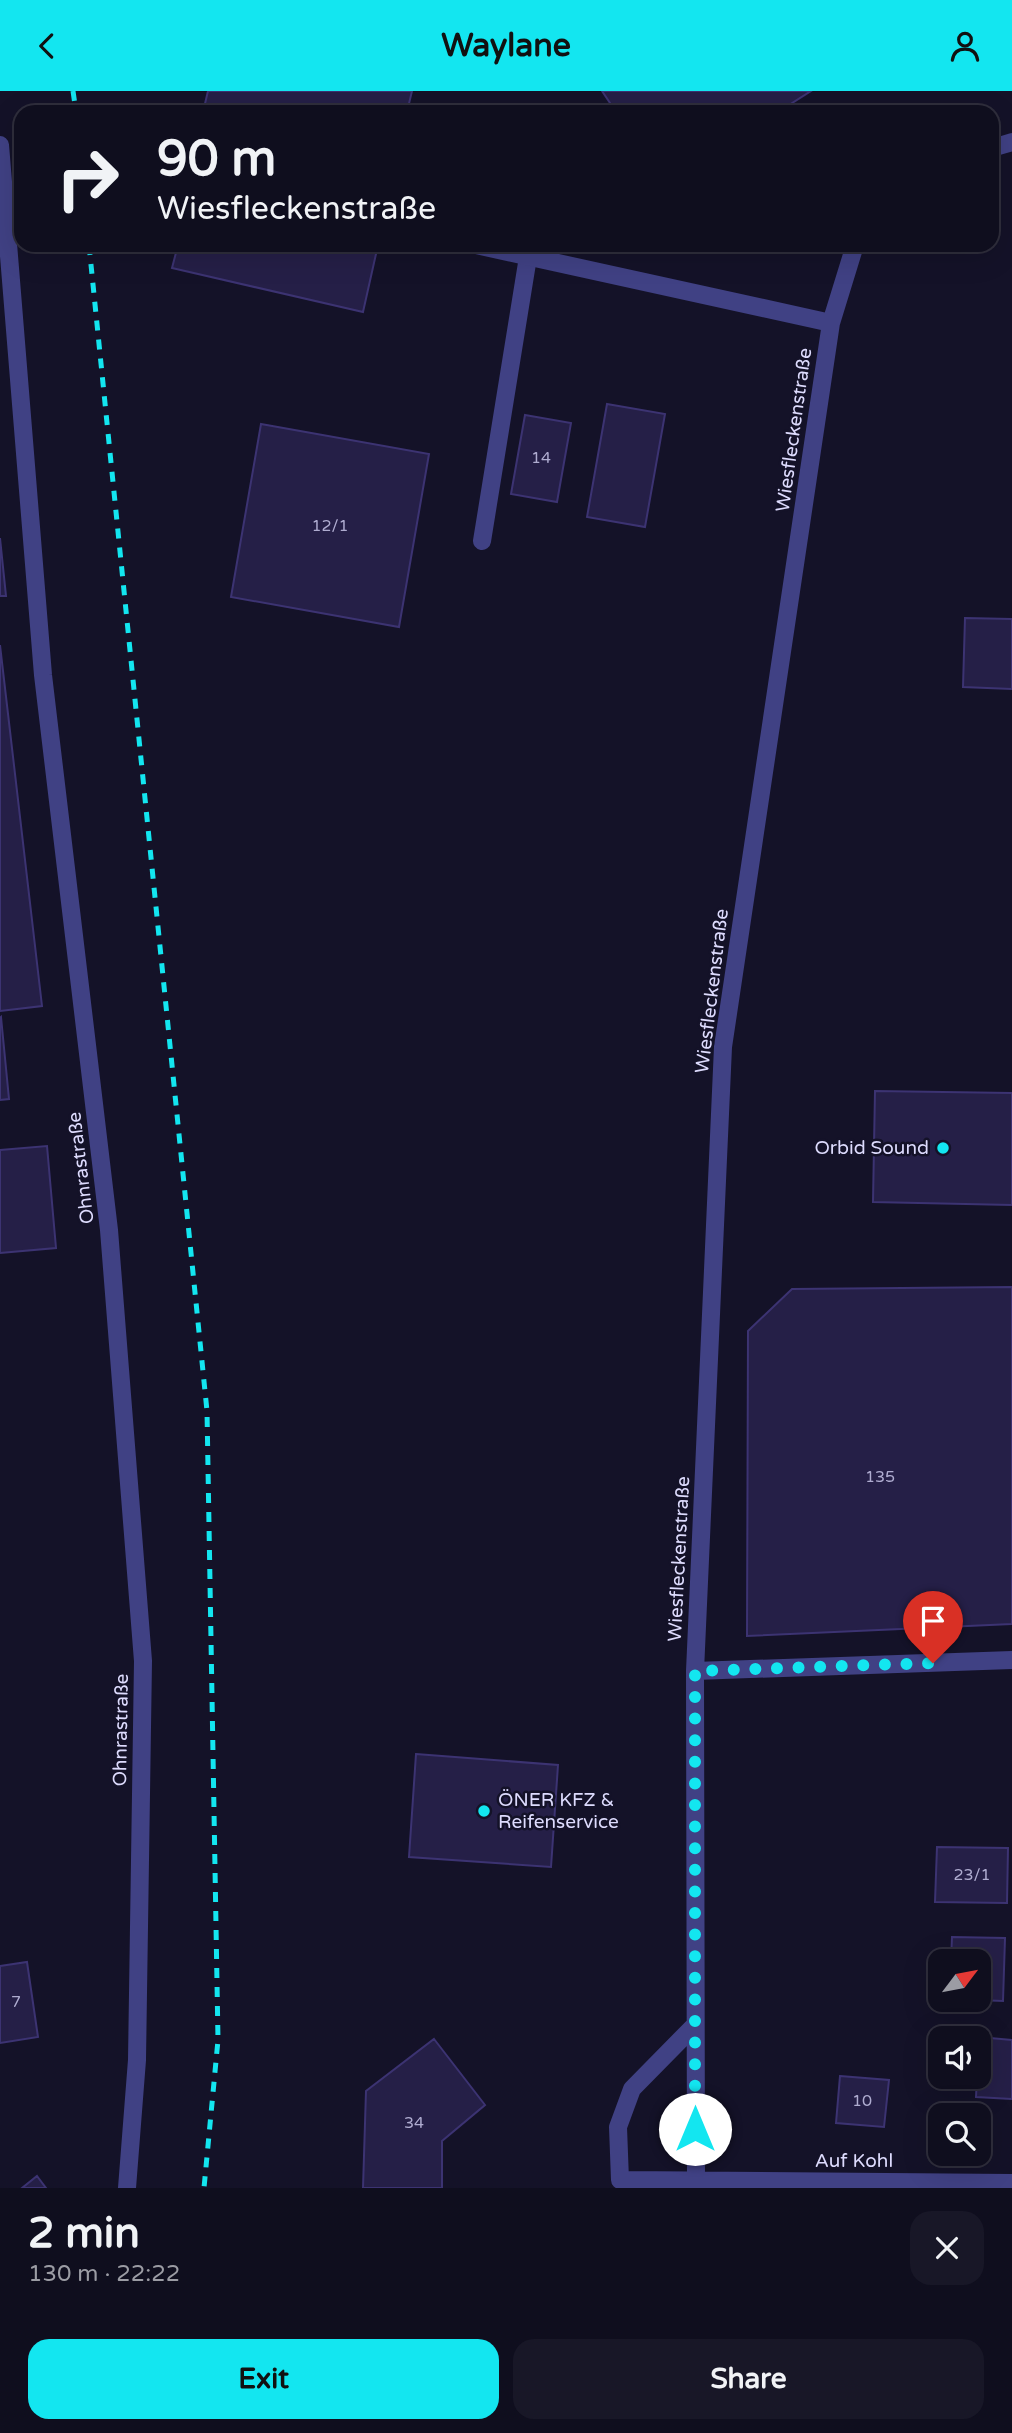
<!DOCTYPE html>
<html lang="en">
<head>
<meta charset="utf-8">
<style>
  :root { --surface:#0f0e1e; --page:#181727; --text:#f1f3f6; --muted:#9b9ca4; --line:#2f2e3c; --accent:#13e6f0 }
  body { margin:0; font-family:"Varela Round",sans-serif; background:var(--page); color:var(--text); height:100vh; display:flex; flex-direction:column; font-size:26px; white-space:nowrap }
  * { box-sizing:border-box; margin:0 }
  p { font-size:23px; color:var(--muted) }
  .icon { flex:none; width:38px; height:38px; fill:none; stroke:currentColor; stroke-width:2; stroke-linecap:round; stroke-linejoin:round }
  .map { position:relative; height:2097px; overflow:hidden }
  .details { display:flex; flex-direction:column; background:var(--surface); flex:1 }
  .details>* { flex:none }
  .top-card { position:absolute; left:14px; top:14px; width:985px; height:147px; border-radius:21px; box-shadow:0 7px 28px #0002,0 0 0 2px var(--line); background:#0f0e1e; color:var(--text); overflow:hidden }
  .needle { width:46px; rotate:58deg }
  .buttons { position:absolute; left:928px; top:1858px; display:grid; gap:14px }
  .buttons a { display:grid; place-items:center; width:63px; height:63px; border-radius:14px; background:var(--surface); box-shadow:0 7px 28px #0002,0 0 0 2px var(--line); font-size:35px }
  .pin { position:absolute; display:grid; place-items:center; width:60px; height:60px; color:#fff; margin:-72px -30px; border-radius:50% 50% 50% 0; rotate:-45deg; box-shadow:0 0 7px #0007 }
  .pin .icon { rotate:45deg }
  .me { position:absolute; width:77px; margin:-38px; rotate:0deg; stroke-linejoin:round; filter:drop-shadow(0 0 5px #0008) }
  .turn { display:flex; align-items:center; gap:24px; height:147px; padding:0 28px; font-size:32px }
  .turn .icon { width:91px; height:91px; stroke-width:2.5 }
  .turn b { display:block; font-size:49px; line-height:60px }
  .round { display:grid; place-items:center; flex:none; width:74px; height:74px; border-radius:21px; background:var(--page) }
  .headline { display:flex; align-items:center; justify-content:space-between; height:119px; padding:0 28px }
  h1 { font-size:42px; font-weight:800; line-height:52px }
  .primary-button { display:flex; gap:14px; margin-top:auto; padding:14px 28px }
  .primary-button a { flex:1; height:80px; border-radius:21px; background:var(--accent); color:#111; font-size:28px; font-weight:800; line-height:80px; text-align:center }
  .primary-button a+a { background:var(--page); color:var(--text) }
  header { display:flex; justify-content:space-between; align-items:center; height:91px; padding:0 28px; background:var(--accent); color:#111; font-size:32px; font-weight:800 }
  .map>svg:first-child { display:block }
  .building { fill:#251f47; stroke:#3c3372; stroke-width:2 }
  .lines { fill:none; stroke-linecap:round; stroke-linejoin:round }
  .service { stroke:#404184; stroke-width:18 }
  .minor { stroke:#404184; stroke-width:18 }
  .rail { stroke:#13e6f0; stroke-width:5; stroke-dasharray:10 9; stroke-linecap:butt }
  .route { stroke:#13e6f0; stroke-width:12; stroke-dasharray:0 21.6 }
  .poi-dot { fill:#13e6f0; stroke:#141228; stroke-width:2.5 }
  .labels { text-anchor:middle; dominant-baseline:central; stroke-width:5; stroke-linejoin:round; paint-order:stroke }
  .number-label { font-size:16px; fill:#afacd0 }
  .street-label { font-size:19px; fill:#dddbfd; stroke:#141228 }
  .poi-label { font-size:19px; fill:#dddbfd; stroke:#141228; text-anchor:end }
</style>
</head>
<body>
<header><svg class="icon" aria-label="back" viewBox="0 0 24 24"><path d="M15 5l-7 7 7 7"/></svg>Waylane<svg class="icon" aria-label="person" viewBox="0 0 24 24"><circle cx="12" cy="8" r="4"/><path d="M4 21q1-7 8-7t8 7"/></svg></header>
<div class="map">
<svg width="1012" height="2097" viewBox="0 0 1012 2097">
  <rect width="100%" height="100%" fill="#141228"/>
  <!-- building -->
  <path class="building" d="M208,0H412L407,21H203Z
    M602,0H811L778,21H616Z
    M178,154H378L363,221L172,177Z
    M607,313L665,323L645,436L587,426Z
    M525,324L571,332L557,411L511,403Z
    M261,333L429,363L399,536L231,506Z
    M0,447L6,505H0Z
    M965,527L1012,528V598L963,596Z
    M0,554L42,915L0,920Z
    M1,926L9,1008L0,1009V927Z
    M875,1000L1012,1002V1114L873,1111Z
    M47,1055L56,1157L0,1162V1059Z
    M1012,1196V1533L747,1545L748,1240L792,1198Z
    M416,1663L558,1674L551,1776L409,1766Z
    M937,1756L1008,1757L1007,1812L935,1811Z
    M952,1846L1005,1847L1003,1910L978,1909V1871H951Z
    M27,1871L38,1946L0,1952V1875Z
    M979,1946L1012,1949V2008L976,2006Z
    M434,1948L485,2014L442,2050V2097H363L366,2000Z
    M840,1985L889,1989L884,2036L836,2032Z
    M37,2085L46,2097H22Z"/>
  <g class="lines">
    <!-- service -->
    <path class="service" d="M482,450L528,166"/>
    <!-- minor -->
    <path class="minor" d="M0,54L43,584L109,1139L143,1570L137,1969L127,2097
      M992,57L1012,51
      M476,154L831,232
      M695,1580L1012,1569
      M694,1935L632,1998L618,2036L620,2089L1012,2092
      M696,2090L695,1580L723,956L831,232L855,154"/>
    <!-- rail -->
    <path class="rail" d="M73,0L76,21
      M89,154L207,1320L218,1949L204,2097"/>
  </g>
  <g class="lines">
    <!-- route -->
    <path class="route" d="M695,2038V1580L933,1572"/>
  </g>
  <!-- markers -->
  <g class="poi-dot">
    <circle cx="943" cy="1057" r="7"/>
    <circle cx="484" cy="1720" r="7"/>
  </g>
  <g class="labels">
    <!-- number labels -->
    <g class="number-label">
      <text x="541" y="367">14</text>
      <text x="330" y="435">12/1</text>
      <text x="880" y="1386">135</text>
      <text x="972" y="1784">23/1</text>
      <text x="16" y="1911">7</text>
      <text x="862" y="2010">10</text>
      <text x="414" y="2032">34</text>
    </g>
    <!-- street labels -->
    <g class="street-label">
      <text transform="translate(794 339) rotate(-82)">Wiesfleckenstraße</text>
      <text transform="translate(712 900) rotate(-83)">Wiesfleckenstraße</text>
      <text transform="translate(81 1077) rotate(-97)">Ohnrastraße</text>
      <text transform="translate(679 1468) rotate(-87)">Wiesfleckenstraße</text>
      <text transform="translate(121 1639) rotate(-89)">Ohnrastraße</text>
      <text x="854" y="2070">Auf Kohl</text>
    </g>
    <!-- poi labels -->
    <g class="poi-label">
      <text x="929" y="1057">Orbid Sound</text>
      <text x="498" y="1709" text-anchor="start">ÖNER KFZ &amp;<tspan x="498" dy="22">Reifenservice</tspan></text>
    </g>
  </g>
</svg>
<div class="buttons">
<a><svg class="needle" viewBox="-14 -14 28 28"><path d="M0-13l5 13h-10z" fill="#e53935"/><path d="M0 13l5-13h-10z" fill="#9b9ca4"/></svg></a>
<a><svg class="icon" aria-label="sound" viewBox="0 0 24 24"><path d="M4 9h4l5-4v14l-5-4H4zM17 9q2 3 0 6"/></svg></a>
<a><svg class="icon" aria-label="search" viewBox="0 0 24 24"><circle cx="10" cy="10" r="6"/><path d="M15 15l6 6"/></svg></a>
</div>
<div class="pin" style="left:933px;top:1572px;background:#d93025"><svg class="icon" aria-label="arrive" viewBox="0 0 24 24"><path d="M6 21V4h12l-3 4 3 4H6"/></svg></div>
<svg class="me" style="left:695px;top:2038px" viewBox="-20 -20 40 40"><circle r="19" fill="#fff"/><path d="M0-13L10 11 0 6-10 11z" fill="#13e6f0"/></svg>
<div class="top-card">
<div class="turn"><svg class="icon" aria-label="right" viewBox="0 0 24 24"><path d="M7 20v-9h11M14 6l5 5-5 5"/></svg><div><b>90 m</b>Wiesfleckenstraße</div></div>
</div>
</div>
<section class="details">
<div class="headline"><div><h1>2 min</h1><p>130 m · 22:22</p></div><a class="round"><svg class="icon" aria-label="close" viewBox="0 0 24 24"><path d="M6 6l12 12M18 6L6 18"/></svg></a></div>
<div class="primary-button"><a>Exit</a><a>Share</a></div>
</section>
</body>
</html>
